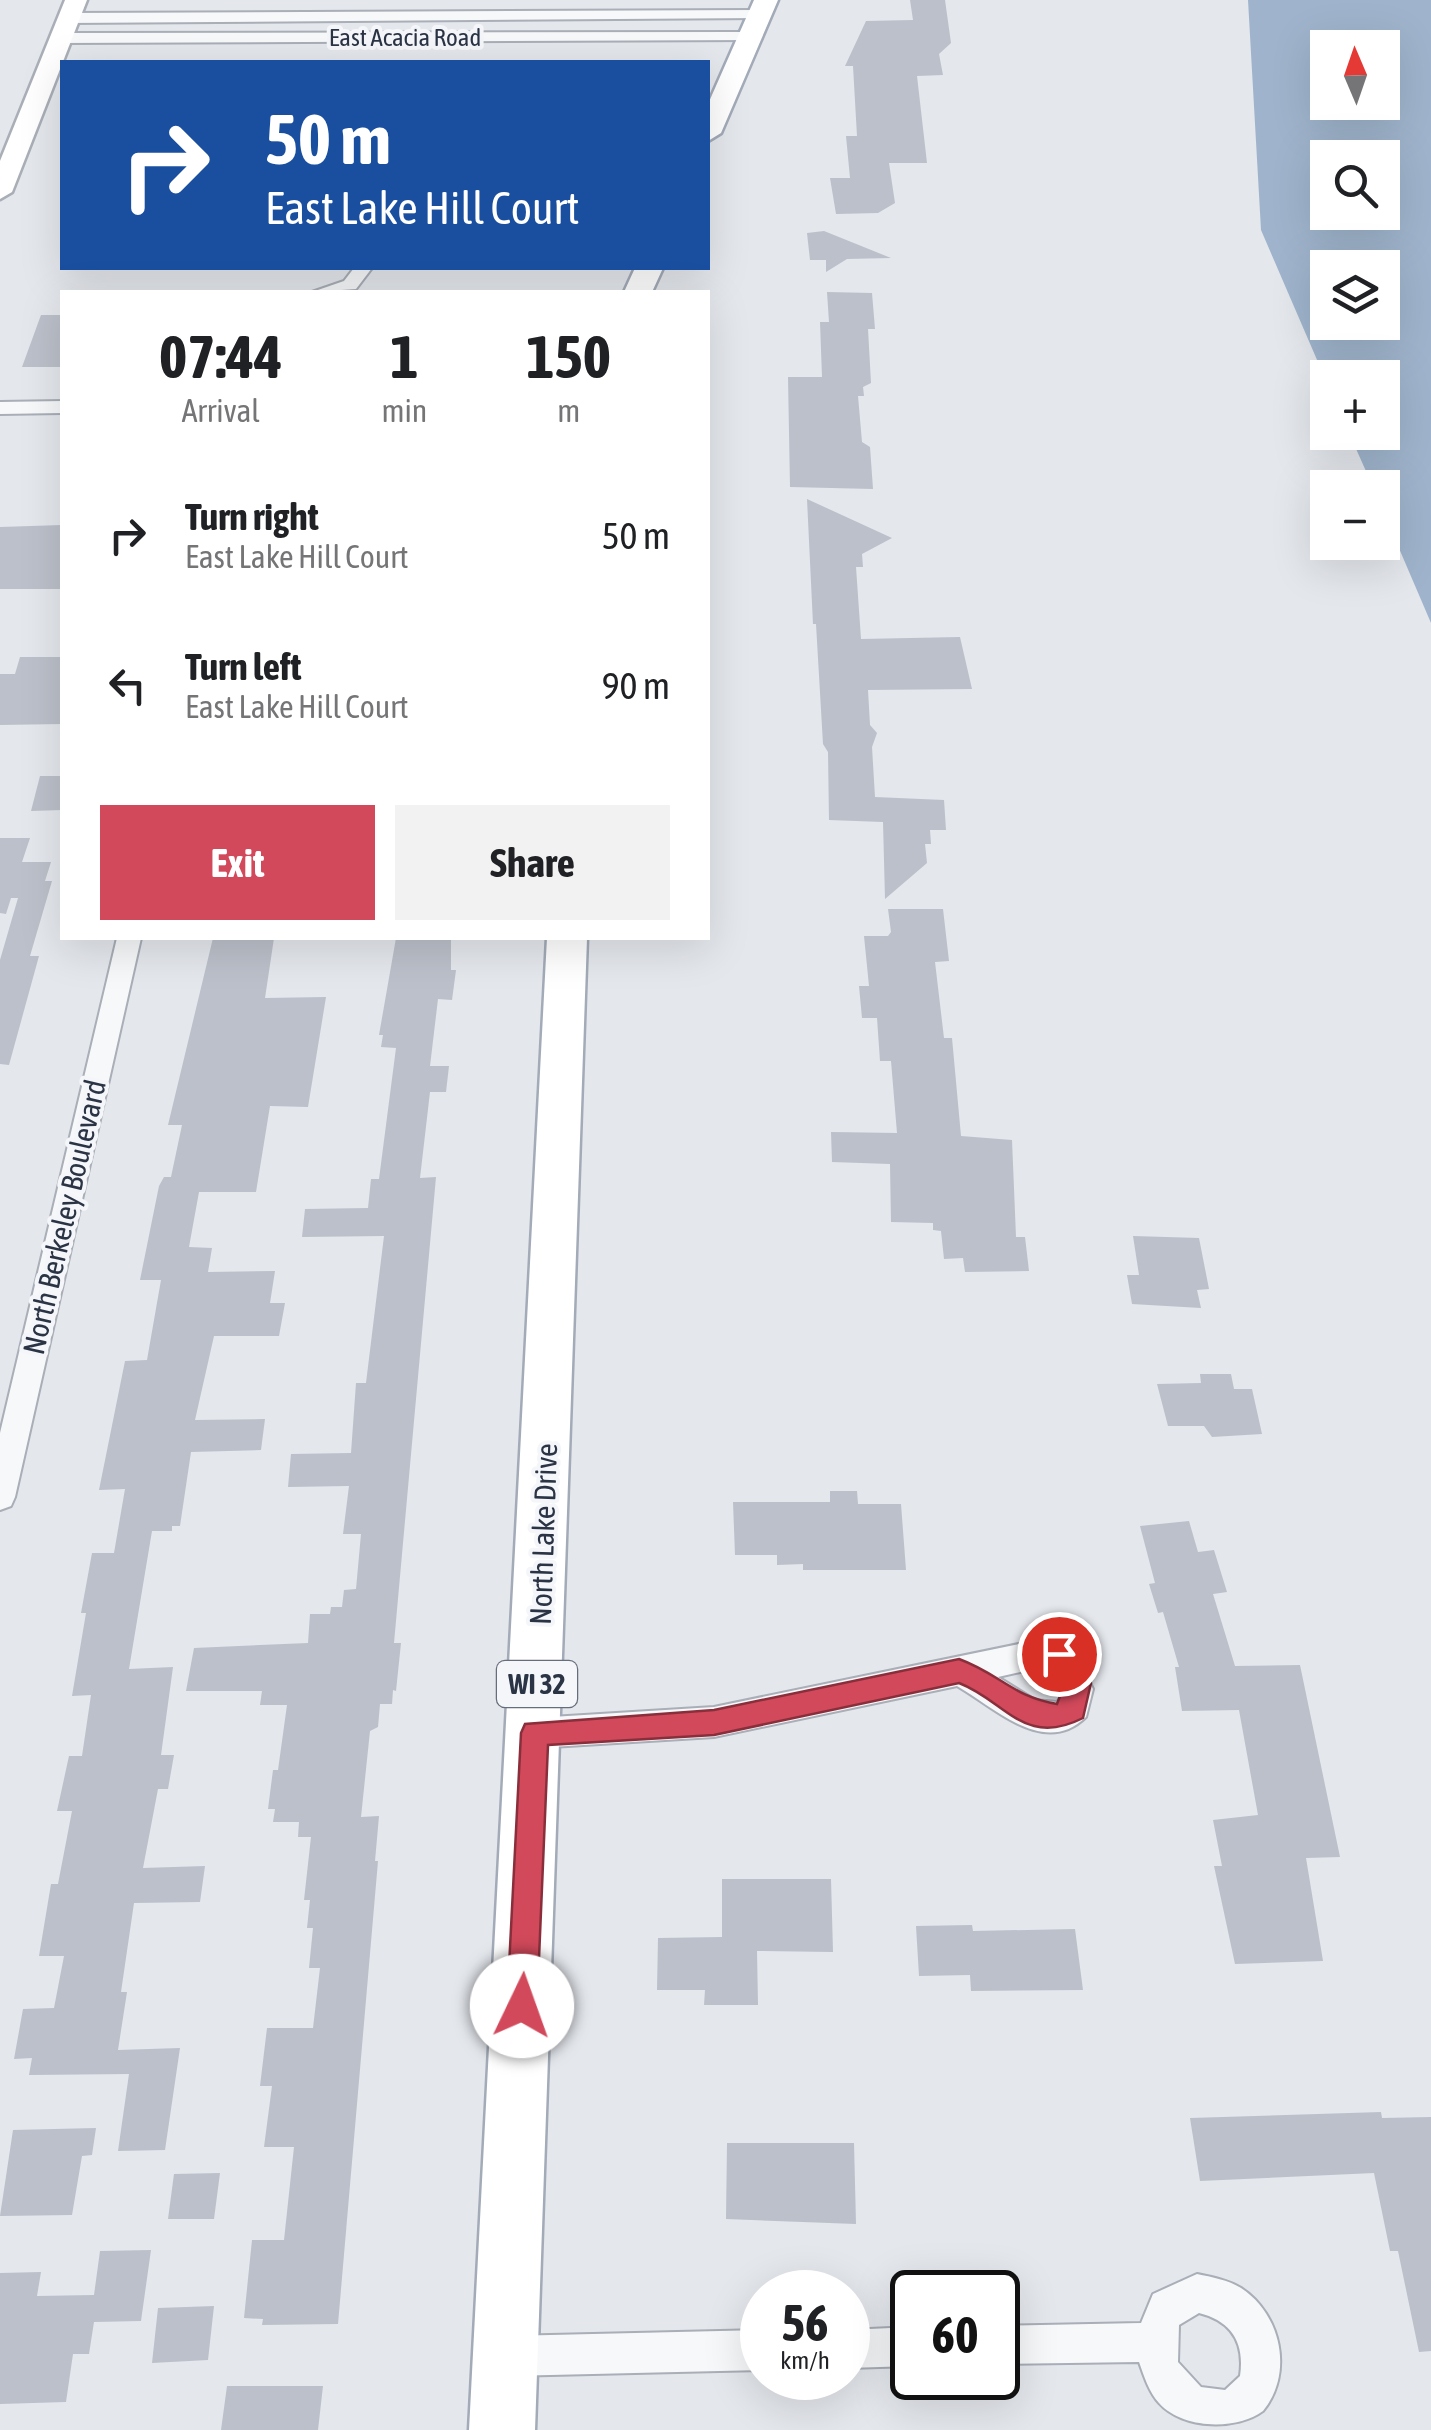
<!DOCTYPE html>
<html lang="en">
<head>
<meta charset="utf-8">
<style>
  :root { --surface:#fff; --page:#f2f2f2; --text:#202124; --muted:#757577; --accent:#d1495b }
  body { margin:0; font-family:"Asap Condensed",sans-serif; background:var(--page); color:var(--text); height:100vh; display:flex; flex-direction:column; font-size:38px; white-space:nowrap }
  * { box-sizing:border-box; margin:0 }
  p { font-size:32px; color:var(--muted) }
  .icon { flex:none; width:55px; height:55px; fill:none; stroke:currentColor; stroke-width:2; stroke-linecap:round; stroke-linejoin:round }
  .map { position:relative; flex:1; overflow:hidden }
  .panel { position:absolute; left:60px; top:290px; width:650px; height:650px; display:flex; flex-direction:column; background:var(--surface); border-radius:0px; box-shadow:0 10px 40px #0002 }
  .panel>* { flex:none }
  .guide { position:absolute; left:60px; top:60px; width:650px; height:210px; border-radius:0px; box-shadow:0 10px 40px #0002; background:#1a4fa0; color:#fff; overflow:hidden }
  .needle { width:65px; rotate:358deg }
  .controls { position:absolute; left:1310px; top:30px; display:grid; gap:20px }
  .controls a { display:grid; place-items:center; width:90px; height:90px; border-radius:0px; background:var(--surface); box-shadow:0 10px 40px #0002; font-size:50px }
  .speed { position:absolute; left:740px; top:2270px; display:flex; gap:20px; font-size:50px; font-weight:700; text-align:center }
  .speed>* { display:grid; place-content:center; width:130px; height:130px; border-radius:50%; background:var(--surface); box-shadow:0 10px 40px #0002; line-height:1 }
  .speed small { font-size:25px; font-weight:400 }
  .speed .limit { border:5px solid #111; border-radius:15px; background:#fff; color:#111 }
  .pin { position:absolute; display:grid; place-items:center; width:85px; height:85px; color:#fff; margin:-42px; border:5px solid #fff; border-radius:50%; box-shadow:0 2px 10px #0007 }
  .me { position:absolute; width:110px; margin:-55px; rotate:3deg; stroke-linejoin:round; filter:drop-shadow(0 0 8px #0008) }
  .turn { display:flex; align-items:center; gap:35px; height:210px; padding:0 40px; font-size:45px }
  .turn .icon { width:130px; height:130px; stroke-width:2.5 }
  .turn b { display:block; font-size:70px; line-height:85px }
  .eta { display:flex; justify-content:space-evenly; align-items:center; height:170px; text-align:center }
  .eta b { font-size:60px; font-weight:700; line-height:70px }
  .action { display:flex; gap:20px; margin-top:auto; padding:20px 40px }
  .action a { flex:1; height:115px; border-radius:0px; background:var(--accent); color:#fff; font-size:40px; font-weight:700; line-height:115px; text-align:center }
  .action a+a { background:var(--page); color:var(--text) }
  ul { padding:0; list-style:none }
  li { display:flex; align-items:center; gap:30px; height:150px; padding:0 40px }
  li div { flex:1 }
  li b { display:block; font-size:38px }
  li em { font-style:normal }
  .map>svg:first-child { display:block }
  .water { fill:#9fb4cc; fill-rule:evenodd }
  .building { fill:#bbc0ca }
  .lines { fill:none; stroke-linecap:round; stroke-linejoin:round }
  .street-casing { stroke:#a9aeb7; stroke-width:4 }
  .secondary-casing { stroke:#a9aeb7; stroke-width:5 }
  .primary-casing { stroke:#a3abb8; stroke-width:5 }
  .street { fill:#f7f8fa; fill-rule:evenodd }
  .secondary { fill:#fff; fill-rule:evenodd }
  .primary { fill:#fff; fill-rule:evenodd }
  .route { fill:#d1495b; stroke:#882f3b; stroke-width:2.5 }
  .labels { text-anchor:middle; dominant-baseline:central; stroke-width:8; stroke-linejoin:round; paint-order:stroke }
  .far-street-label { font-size:25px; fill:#2b3445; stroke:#f4f6f9 }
  .shield { fill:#f4f6f9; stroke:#676e7b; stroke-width:2.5 }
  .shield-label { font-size:28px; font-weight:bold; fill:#2b3445 }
  .street-label { font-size:30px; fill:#2b3445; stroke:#f4f6f9 }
</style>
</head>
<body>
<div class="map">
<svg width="1431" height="2430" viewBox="0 0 1431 2430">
  <rect width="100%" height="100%" fill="#e4e7ec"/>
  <!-- water -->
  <path class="water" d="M1248,0H1431V623L1383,511L1382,488L1373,487L1349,433L1382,432V378H1328L1327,383L1261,230ZM1328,48H1382V102H1328ZM1328,158H1382V212H1328ZM1328,268H1382V322H1328Z"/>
  <!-- building -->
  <path class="building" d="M910,0H945L951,43L939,54L943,75L917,76L927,163H889L895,203L878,213L836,214L830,178H850L846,136H857L853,66H845L866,21L913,20Z
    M824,231L829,233L891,258L847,259L826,272V260H810L807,233Z
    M827,292L872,293L875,329H868L871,383L863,387L864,396H858L862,442L870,447L873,489L790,487L788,377H822L820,322H829Z
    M41,315H62V367H22Z
    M807,499L892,538L862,554L863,567H856L861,639L960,637L972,689L868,690L870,725L877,733L872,747L875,797L944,800L946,830H930L931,844H925L927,863L885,899L883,822L829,820L828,752L823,744L816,624H813Z
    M62,525V589H0V527Z
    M20,657H62V724L0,725V674H15Z
    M40,776H62V810L31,811Z
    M0,838H30L22,862H51L45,881H52L30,956H39L9,1065L0,1064V960L18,898H11L6,914L0,913Z
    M888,909H943L949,961L935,962L944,1038H952L961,1136L1012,1140L1016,1237H1025L1029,1271L965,1272L963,1258L944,1259L941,1231L933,1230V1223L891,1222L890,1164L832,1162L831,1132L897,1133L891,1061H880L877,1018H862L859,986H869L864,936H888L891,932Z
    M213,938H274L265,998L326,997L308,1107L270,1106L256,1192H199L189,1247L212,1248L208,1272L275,1271L270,1303H285L279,1336H214L195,1420L265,1419L261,1450L191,1452L180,1526H172V1531H152L129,1669L173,1667L161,1755H174L168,1789H158L143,1868L205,1866L200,1902L134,1903L121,1992H127L118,2050L180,2048L165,2150L118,2151L129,2074L29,2075L32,2058L14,2059L23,2009L54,2008L64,1956H39L51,1884H58L72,1811H57L69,1756H82L91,1695L72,1696L86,1613H81L92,1553H114L125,1489L99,1490L125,1361L147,1360L161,1280H140L159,1186L164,1177H171L182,1125H168Z
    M396,938H451V970H456L452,1000L438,999L430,1066H449L446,1092H430L420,1178L436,1177L394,1643H401L396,1691L393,1690L392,1704H380L378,1727L370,1731L361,1817L379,1816L375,1861H378L338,2324L262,2325L263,2319L244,2318L252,2240H284L294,2147H264L272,2086H260L267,2028H313L320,1968H309L313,1928H307L310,1900H304L311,1837H298L299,1822H273L275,1809H268L273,1770H278L287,1705H260L262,1691H186L194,1648L308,1643L310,1614H330L331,1607H342L344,1590L356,1589L361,1534H343L349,1486L288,1487L291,1454L351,1453L356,1383H366L384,1236L302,1237L305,1209L368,1208L371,1179H379L396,1048L381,1047L383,1035H379Z
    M1133,1236L1199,1238L1209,1289L1197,1290L1201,1308L1132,1304L1127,1275H1139Z
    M1200,1374H1231L1234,1389H1252L1262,1434L1212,1437L1204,1426H1168L1157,1384L1201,1383Z
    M830,1491H857L858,1504H901L906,1570H803V1564L777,1565V1555H735L733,1502H830Z
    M1189,1521L1198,1552L1214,1550L1227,1592L1213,1594L1235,1666L1300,1665L1340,1857L1306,1858L1323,1961L1235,1964L1214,1866H1222L1213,1820L1258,1815L1239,1710L1182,1711L1175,1667H1179L1163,1612L1158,1613L1149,1584L1155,1583L1140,1526Z
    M722,1879H831L833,1952L757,1951L758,2005H704L705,1990H657L658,1938L722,1937Z
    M972,1925L973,1931L1075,1929L1083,1990L971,1991L970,1975L919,1976L916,1926Z
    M1381,2112L1382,2118L1431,2117V2351L1419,2352L1398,2251H1390L1374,2173L1200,2181L1190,2118Z
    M96,2128L92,2155L82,2156L72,2215L0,2216L13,2130Z
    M727,2143H854L856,2224L726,2219Z
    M220,2173L214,2219H168L174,2174Z
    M151,2250L141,2321L94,2322L89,2354H73L66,2402L0,2404V2273L41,2272L37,2296L94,2295L100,2251Z
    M214,2306L208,2360L152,2363L158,2308Z
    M227,2386H323L318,2430H221Z"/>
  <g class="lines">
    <!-- street casing -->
    <g class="street-casing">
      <path id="street" d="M758,10L763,12V18L68,23L60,18L68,13Z
        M750,32L758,37L755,40L60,43L52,38L60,33Z
        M354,268H372L356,289L312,292L344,281Z
        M62,401V413L0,414V402Z
        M117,938H141L15,1497L11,1506L0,1510V1433Z
        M1043,1639L1070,1645L1093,1689L1086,1717C1044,1758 994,1707 957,1686L714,1737L535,1748L523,1744L519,1733L523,1722L535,1718L714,1707ZM1043,1667L1050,1668L1059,1681L1061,1698L1057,1702L1035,1700L998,1677Z
        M1197,2274C1212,2277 1228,2280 1241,2288C1281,2314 1294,2373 1263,2411C1238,2430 1183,2430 1159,2403C1149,2392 1144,2376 1139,2362L998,2364V2326L1141,2323L1153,2294ZM1199,2313C1231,2321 1245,2342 1240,2376L1225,2390L1201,2387L1178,2362L1179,2325Z
        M912,2327V2366L848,2368V2330Z
        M762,2330V2370L505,2376L491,2370L485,2356L491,2342L505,2336Z"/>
    </g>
    <!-- secondary casing -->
    <g class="secondary-casing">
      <path id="secondary" d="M65,0H87L12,192L0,199V161Z"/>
    </g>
    <!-- primary casing -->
    <g class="primary-casing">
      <path id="primary" d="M754,0H778L721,133L708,141V104Z
        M635,268H663L652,292H624Z
        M547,938H587L535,2430H469Z"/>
    </g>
    <!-- street -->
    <use href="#street" class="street"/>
    <!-- secondary -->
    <use href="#secondary" class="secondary"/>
    <!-- primary -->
    <use href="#primary" class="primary"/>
  </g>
  <!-- route -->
  <path class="route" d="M1059,1643L1068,1646L1091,1683L1083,1718C1024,1748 1006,1701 959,1683L714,1735L548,1745L537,2006L532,2016L522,2020L512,2016L507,2006L521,1733L525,1724L714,1710L959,1659C1000,1674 1013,1697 1057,1704L1064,1685L1046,1654L1049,1646Z"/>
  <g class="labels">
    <!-- far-street labels -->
    <g class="far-street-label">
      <text x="405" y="37">East Acacia Road</text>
    </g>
    <!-- shield labels -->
    <rect class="shield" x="497" y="1661" width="80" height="46" rx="8"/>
    <g class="shield-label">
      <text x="537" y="1684">WI 32</text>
    </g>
    <!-- street labels -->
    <g class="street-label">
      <text transform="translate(64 1217) rotate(-77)">North Berkeley Boulevard</text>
      <text transform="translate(543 1534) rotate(-88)">North Lake Drive</text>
    </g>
  </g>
</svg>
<div class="controls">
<a><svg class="needle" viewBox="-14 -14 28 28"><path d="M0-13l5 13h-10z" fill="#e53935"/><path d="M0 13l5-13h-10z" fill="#757577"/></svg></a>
<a><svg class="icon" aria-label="search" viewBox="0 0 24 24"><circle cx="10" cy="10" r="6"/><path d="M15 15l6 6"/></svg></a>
<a><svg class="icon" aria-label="layers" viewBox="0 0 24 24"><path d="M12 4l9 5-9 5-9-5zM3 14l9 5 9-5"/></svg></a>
<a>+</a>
<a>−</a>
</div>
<div class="speed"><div>56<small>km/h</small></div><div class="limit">60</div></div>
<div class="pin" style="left:1059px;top:1654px;background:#d93025"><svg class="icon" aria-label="arrive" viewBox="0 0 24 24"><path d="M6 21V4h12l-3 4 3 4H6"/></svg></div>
<svg class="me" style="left:522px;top:2006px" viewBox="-20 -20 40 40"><circle r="19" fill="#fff"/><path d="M0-13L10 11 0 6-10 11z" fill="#d1495b"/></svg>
<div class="guide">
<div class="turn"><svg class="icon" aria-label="right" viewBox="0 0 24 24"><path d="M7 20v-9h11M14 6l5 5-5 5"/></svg><div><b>50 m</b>East Lake Hill Court</div></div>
</div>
<section class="panel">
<div class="eta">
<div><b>07:44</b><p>Arrival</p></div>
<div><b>1</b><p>min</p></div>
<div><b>150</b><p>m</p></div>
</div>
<ul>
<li><svg class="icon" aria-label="right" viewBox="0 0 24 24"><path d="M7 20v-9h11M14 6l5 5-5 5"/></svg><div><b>Turn right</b><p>East Lake Hill Court</p></div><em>50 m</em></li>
<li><svg class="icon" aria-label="left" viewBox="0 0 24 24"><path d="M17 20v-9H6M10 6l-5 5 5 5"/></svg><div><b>Turn left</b><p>East Lake Hill Court</p></div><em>90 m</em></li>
</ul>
<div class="action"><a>Exit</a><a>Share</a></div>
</section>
</div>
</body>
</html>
